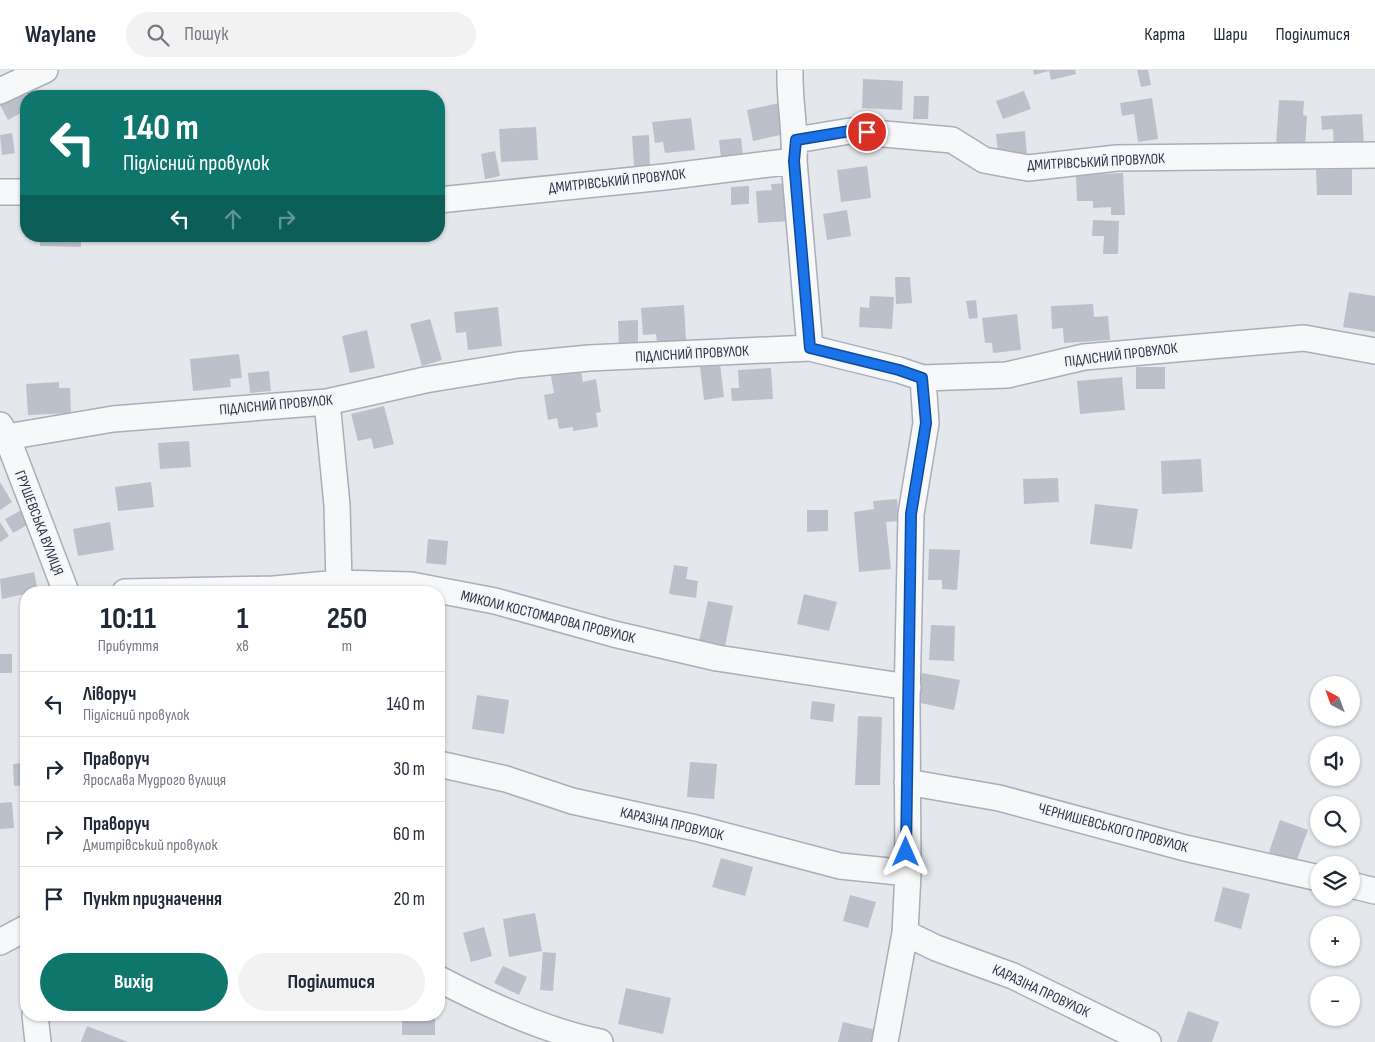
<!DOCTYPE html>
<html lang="uk">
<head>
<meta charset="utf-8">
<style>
  :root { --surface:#fff; --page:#f2f2f3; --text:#1f2937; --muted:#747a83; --line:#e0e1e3; --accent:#0f766e }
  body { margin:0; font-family:"Sofia Sans Condensed",sans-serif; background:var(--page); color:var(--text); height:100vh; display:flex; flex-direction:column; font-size:19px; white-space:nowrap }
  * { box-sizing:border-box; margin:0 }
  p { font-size:16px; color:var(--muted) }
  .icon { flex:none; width:28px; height:28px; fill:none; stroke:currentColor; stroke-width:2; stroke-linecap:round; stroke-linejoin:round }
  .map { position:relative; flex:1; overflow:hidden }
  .side { position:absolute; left:20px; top:516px; width:425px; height:435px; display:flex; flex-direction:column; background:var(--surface); border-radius:20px; box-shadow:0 1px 4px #0004 }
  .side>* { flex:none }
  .banner { position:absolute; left:20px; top:20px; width:425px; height:152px; border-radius:20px; box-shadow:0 1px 4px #0004; background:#0f766e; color:#fff; overflow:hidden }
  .needle { width:32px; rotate:319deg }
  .fabs { position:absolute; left:1310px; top:606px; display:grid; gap:10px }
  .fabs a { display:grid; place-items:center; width:50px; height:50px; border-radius:50%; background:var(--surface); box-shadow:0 1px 4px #0004; font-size:25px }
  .pin { position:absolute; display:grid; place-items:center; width:42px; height:42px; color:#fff; margin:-21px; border:2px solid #fff; border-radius:50%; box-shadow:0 1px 5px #0007 }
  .me { position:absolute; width:55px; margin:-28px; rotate:0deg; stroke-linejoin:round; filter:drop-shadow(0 0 4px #0008) }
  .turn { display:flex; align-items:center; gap:18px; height:105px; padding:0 20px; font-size:22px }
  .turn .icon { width:65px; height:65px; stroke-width:2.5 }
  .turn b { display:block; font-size:35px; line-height:42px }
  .lanes { display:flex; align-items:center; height:48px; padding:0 20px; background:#0003; justify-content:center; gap:25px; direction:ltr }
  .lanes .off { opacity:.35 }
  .eta { display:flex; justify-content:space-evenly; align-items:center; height:85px; text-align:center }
  .eta b { font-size:30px; font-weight:700; line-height:35px }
  .cta { display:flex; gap:10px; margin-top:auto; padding:10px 20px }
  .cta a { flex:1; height:58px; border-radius:30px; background:var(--accent); color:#fff; font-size:20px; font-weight:700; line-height:58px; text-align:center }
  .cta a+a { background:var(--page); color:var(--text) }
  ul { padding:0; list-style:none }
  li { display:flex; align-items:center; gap:15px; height:65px; padding:0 20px; border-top:1px solid var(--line) }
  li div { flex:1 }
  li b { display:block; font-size:19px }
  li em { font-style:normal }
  header { display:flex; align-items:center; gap:30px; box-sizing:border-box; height:70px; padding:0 25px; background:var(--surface); border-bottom:1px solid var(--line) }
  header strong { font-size:24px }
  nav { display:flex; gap:28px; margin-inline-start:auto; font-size:18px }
  .search { width:350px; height:45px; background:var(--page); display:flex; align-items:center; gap:12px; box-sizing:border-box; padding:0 18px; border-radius:28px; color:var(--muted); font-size:19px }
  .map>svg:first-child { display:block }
  .building { fill:#bbc0ca }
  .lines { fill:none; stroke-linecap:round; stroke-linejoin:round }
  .minor-casing { stroke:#a9aeb7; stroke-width:28 }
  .minor { stroke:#f7f8fa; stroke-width:25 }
  .route-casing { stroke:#114b97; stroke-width:12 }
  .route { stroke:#1a73e8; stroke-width:9 }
  .labels { text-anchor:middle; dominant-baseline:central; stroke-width:4.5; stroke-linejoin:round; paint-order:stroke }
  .street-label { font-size:15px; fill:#2b3445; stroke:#f4f6f9 }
</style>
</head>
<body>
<header>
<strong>Waylane</strong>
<div class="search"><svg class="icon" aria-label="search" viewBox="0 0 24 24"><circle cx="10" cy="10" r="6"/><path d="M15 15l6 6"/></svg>Пошук</div>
<nav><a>Карта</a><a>Шари</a><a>Поділитися</a></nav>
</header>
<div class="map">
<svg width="1375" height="972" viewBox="0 0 1375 972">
  <rect width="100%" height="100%" fill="#e4e7ec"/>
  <!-- building -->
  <path class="building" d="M1033,0H1075L1076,4L1051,10L1049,1L1034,5Z
    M1137,0H1148L1151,15L1141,17Z
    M863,9L903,11L902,40L862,38Z
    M21,17L26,26V40L8,50L0,35V28Z
    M1024,21L1031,39L1003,49L996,31Z
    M914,26H929L928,49H913Z
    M1152,28L1158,69L1138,72L1134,44L1122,46L1120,33Z
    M1279,30L1304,31L1303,45L1307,46L1305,77L1276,75Z
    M779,33L785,64L753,71L747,40Z
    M1362,44L1364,75L1334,77L1333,59L1322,60L1321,46Z
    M691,48L695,80L665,83L663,72L655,73L652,52Z
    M536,57L538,90L501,92L499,59Z
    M1025,61L1027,87L999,90L996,64Z
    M12,63L15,83L2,85L0,65Z
    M649,65L650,96L634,97L632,66Z
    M741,68L743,85L721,88L719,70Z
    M495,81L500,106L485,109L481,84Z
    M867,96L871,128L841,132L837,100Z
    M1352,99V125H1317L1316,100Z
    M1123,103L1125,145H1111V137L1093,138V131H1077L1076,105Z
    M789,113L791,151L758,153L756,121L772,120L771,114Z
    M749,116V134L731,135V117Z
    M847,140L851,166L827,170L823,144Z
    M1093,150L1119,151L1118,184H1103L1104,166H1092Z
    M40,166H81V177L40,176Z
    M895,207H910L912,233L896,234Z
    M1349,222L1375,226V262L1343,257Z
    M870,226L894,227L892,259L859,257L860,237L869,238Z
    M976,230L978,248L969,249L966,231Z
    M1093,234L1094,247L1108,246L1110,270L1064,273L1063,258L1052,259L1051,236Z
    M684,235L686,270L657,273L656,264L643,265L641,238Z
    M498,237L502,276L468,280L466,262L456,263L454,242Z
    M1017,244L1021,280L993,283L992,273H985L982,248Z
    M430,249L442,290L422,296L410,254Z
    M638,250V278L619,279L618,251Z
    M367,260L375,298L350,303L342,266Z
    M239,284L242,308L230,309L231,317L193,321L190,289Z
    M720,294L724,327L704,330L700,297Z
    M1136,297H1165V319H1136Z
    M771,298L773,329L732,331L731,318H739L738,300Z
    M269,301L271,321L250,323L248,303Z
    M581,301L583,312L596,309L601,342L596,343L598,357L573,361V357L559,359L557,348L548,350L544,325L554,323L551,306Z
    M1122,307L1125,340L1080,344L1077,311Z
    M59,312V318H70L71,343L28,345L26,314Z
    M384,336L394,374L374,379L371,368L358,371L351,344Z
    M189,371L191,397L160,399L158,373Z
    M1201,389L1203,422L1162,424L1161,391Z
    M1058,408L1059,432L1024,434L1023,409Z
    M0,412L12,432L0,440Z
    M151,412L154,437L118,441L115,417Z
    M897,429L899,451L886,452L891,499L859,502L854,442L874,439L873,431Z
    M1095,434L1138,439L1132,479L1090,474Z
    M25,438L32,452L13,463L5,449Z
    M807,440H828V461L807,462Z
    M0,452L9,466L0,472Z
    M110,452L114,480L78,486L73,459Z
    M428,469L448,471L446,495L426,493Z
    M929,479L960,480L957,520L942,519V510H928Z
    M674,495L688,497L686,509L698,511L696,528L669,524Z
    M34,502L38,521L2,529L0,509Z
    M804,524L837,532L829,561L797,554Z
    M708,531L733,536L725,576L699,571Z
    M26,536V567H25L21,537Z
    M931,555L955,556L954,591L929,590Z
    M21,583H26V626H22Z
    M0,584H12V603H0Z
    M922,603L960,610L954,640L916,632Z
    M477,625L509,630L504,664L472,659Z
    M812,631L835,634L833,652L810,649Z
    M858,646L882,647L880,715H855Z
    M690,692L717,694L714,729L687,727Z
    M26,693V715L14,716L13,694Z
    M12,732L14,758L0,759V733Z
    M1280,750L1308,760L1296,792L1269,782Z
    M721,788L753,797L745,826L712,817Z
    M1223,817L1250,824L1241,859L1214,851Z
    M850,825L876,832L868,858L843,851Z
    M535,843L542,881L509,887L503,849Z
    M484,857L492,886L471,892L463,863Z
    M543,882L556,883L553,921L540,920Z
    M503,896L527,907L519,925L494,913Z
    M626,918L671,928L663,964L618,954Z
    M1188,941L1219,952L1212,972H1177Z
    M402,945H435V965H402Z
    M843,952L876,960L873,972H838Z
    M87,956L128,972H81Z"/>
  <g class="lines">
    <!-- minor casing -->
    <g class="minor-casing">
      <path id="minor" d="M790,0C789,31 796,60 794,91L810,278
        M0,21L45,0
        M796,70L850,61L952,70L984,90L1028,98L1117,88L1375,85
        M0,122H26
        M439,130L664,107L794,91
        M327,332L337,435L339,513
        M0,355L7,367L66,522
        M7,367L113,349L327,332L425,310L517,295L589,288L810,278L899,300L923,308L1007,305L1084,287L1304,268L1375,281
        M125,522L274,519L339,513L411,515L495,531L614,564L717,588L908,617
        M439,694L506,709L572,731L696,758L840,796L908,803
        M907,712L999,728L1185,778L1319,808
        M1351,815L1375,821
        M905,863L936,878L1013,906L1148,972
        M0,872L26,858
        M439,909C485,933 549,962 600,972
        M35,945L38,972
        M885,972L905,863L908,803L907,631L911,444L926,353L923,308"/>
    </g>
    <!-- minor -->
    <use href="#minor" class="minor"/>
  </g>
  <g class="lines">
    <!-- route casing -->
    <g class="route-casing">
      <path id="route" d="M867,62L850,61L796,70L794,91L810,278L899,300L922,308L926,353L911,444L906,782"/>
    </g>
    <!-- route -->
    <use href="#route" class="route"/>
  </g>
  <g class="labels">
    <!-- street labels -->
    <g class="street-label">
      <text transform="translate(1096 92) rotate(-3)">ДМИТРІВСЬКИЙ ПРОВУЛОК</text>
      <text transform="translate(617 111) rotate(-6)">ДМИТРІВСЬКИЙ ПРОВУЛОК</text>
      <text transform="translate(692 284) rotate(-3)">ПІДЛІСНИЙ ПРОВУЛОК</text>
      <text transform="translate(1121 285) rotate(-7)">ПІДЛІСНИЙ ПРОВУЛОК</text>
      <text transform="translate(276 335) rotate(-5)">ПІДЛІСНИЙ ПРОВУЛОК</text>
      <text transform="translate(39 453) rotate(69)">ГРУШЕВСЬКА ВУЛИЦЯ</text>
      <text transform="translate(548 547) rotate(14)">МИКОЛИ КОСТОМАРОВА ПРОВУЛОК</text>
      <text transform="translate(672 754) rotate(13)">КАРАЗІНА ПРОВУЛОК</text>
      <text transform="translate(1113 758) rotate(15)">ЧЕРНИШЕВСЬКОГО ПРОВУЛОК</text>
      <text transform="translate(1041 921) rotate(25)">КАРАЗІНА ПРОВУЛОК</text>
    </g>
  </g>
</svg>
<div class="fabs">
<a><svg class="needle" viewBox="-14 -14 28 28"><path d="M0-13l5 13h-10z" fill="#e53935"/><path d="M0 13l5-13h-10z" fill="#747a83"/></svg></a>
<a><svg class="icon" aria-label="sound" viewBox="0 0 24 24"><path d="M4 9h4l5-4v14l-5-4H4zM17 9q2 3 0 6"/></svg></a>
<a><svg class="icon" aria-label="search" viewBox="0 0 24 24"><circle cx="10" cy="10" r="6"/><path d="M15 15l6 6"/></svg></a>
<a><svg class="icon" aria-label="layers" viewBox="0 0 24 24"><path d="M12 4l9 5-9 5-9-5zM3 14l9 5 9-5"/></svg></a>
<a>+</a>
<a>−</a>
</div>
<div class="pin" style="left:867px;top:62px;background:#d93025"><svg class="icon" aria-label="arrive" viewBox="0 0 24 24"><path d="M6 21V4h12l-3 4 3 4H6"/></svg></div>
<svg class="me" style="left:906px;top:782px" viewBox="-20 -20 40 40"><path d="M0-17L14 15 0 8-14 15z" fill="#1a73e8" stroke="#fff" stroke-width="4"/></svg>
<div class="banner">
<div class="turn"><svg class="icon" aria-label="left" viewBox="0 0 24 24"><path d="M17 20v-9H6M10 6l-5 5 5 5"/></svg><div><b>140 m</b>Підлісний провулок</div></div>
<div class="lanes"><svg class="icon" aria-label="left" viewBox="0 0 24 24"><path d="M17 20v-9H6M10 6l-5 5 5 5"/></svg><svg class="icon off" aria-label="ahead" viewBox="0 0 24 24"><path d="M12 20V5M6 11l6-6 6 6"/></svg><svg class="icon off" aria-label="right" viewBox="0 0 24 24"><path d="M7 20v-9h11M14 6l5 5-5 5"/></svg></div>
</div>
<section class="side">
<div class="eta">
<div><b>10:11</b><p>Прибуття</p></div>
<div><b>1</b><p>хв</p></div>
<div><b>250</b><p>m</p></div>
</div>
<ul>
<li><svg class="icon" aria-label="left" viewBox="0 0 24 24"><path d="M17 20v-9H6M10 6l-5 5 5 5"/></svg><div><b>Ліворуч</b><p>Підлісний провулок</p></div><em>140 m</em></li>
<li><svg class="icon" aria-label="right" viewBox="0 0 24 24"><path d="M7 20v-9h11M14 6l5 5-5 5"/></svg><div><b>Праворуч</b><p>Ярослава Мудрого вулиця</p></div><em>30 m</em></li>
<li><svg class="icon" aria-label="right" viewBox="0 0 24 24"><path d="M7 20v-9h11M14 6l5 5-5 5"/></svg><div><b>Праворуч</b><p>Дмитрівський провулок</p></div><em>60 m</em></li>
<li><svg class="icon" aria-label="arrive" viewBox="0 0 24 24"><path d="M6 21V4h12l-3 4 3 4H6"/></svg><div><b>Пункт призначення</b></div><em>20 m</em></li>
</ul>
<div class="cta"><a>Вихід</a><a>Поділитися</a></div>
</section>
</div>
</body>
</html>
